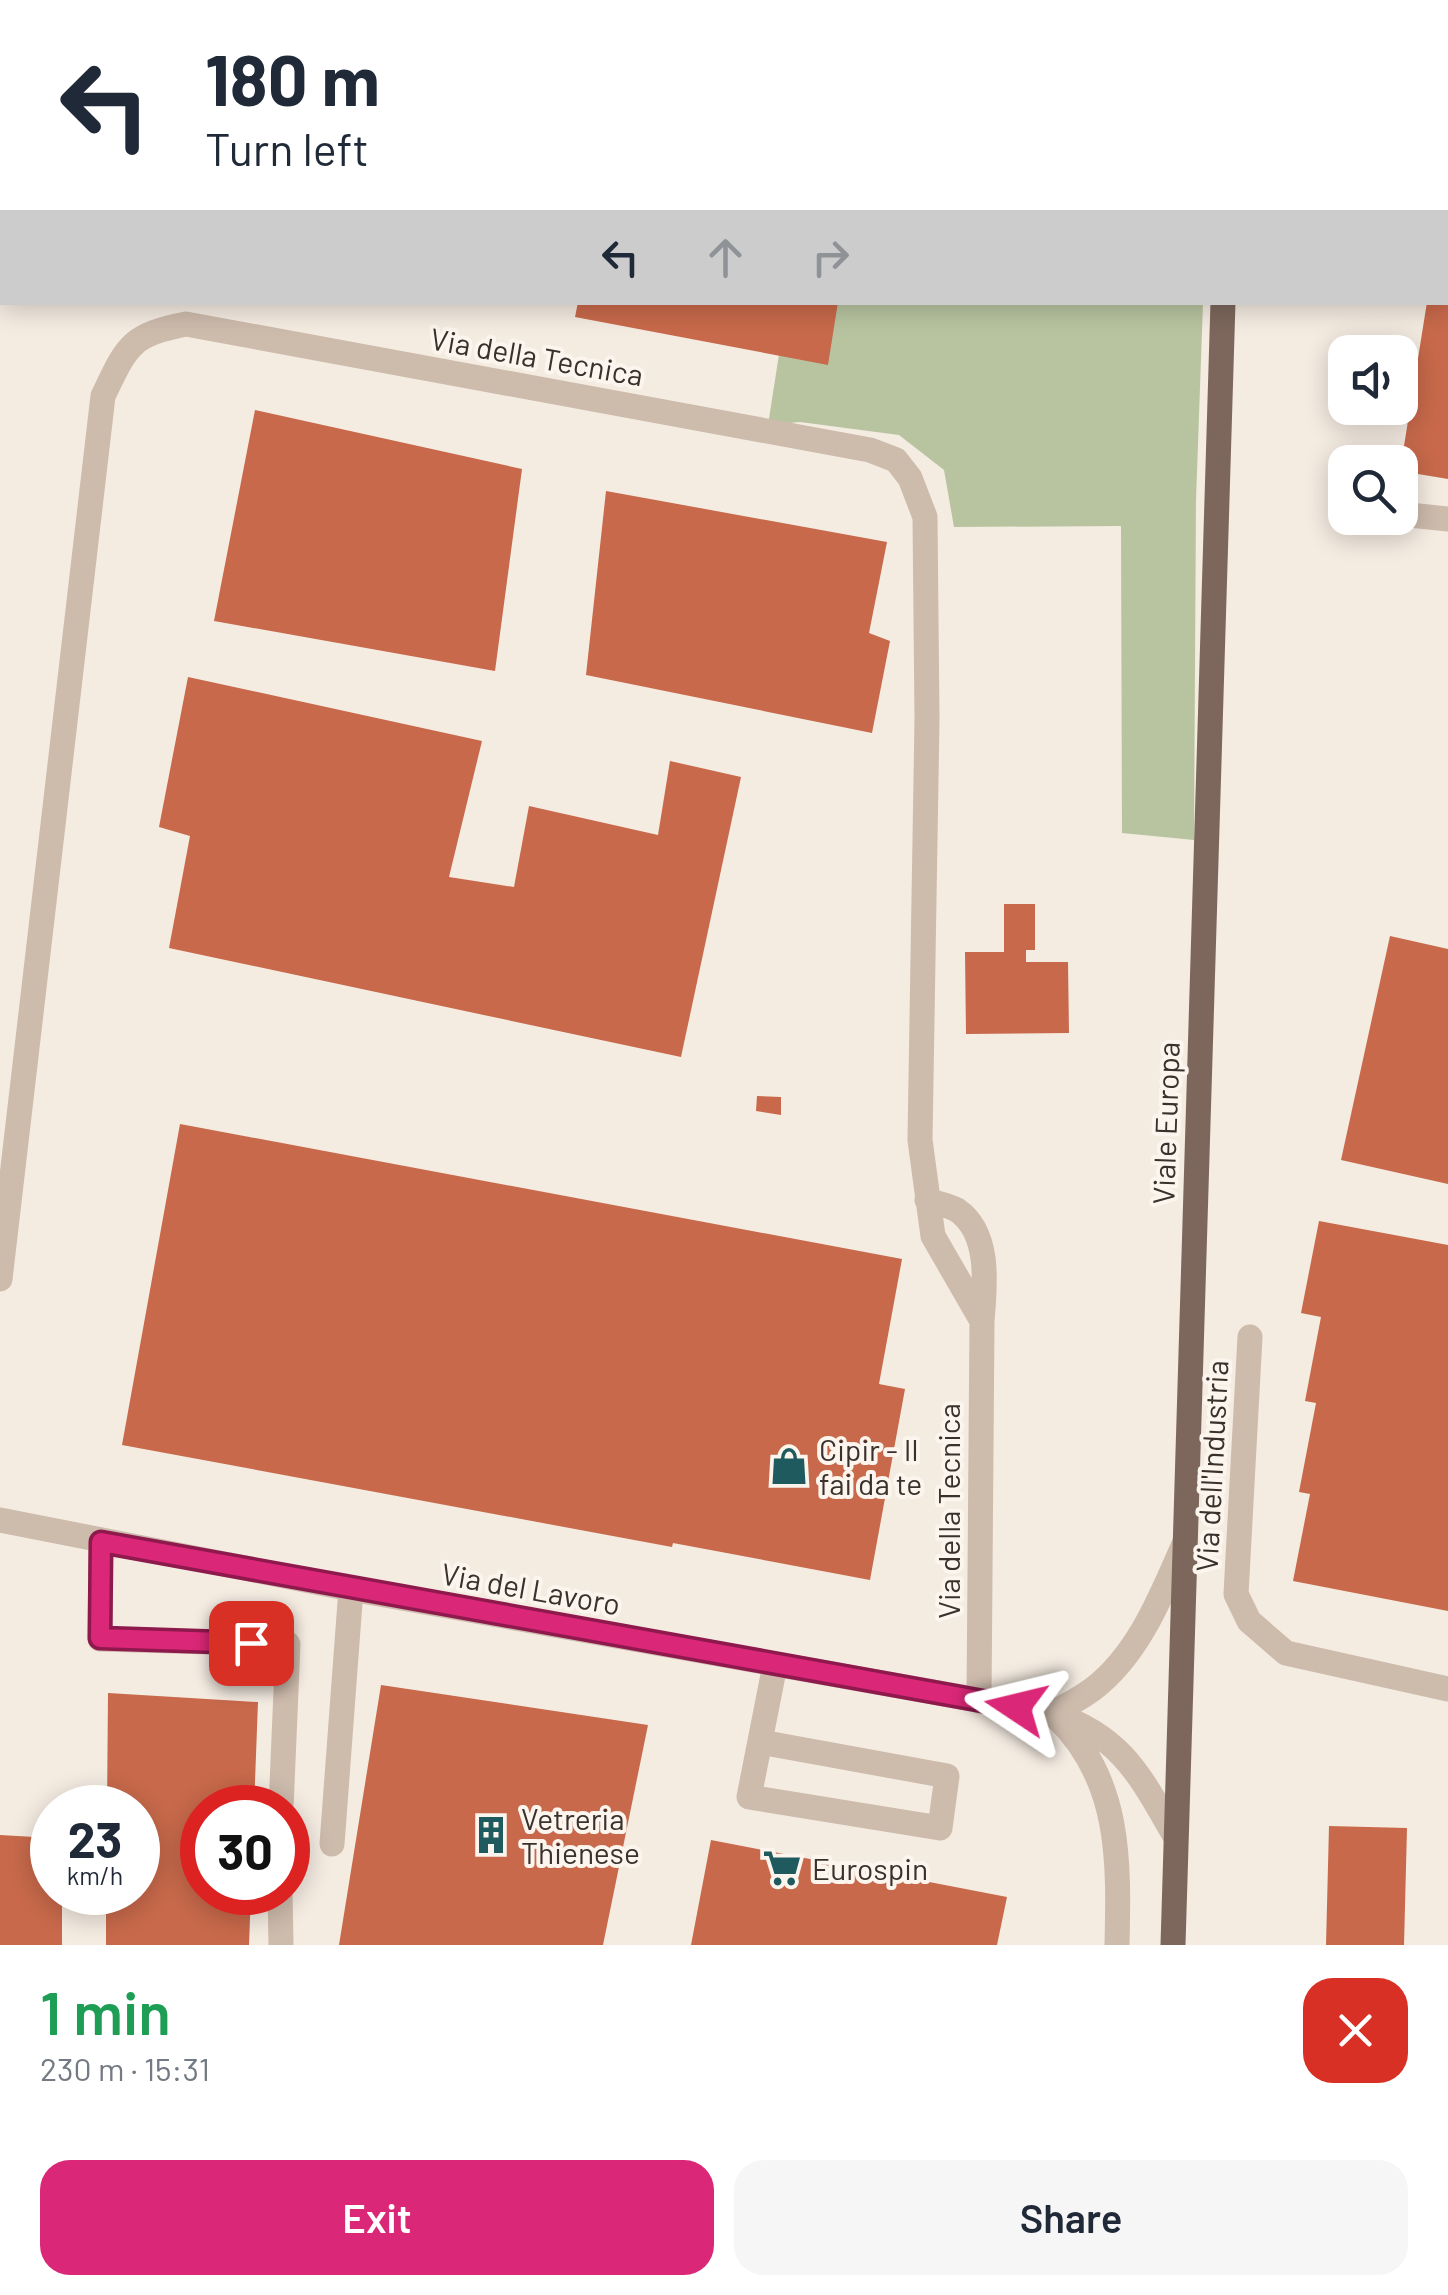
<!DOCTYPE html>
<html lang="en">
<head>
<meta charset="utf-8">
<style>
  :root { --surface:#fff; --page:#f6f6f7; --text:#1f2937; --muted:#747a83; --accent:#db2777 }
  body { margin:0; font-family:Barlow,sans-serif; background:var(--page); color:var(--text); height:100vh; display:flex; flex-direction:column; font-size:38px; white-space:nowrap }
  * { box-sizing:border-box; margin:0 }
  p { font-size:32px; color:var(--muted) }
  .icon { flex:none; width:55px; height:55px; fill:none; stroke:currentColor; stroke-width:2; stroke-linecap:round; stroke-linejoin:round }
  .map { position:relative; height:1945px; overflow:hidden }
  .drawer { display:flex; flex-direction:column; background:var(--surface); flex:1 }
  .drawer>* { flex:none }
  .top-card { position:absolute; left:0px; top:0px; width:1450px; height:305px; box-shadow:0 5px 25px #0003; background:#fff; color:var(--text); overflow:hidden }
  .buttons { position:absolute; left:1328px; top:335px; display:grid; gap:20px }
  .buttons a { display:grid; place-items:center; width:90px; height:90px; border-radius:20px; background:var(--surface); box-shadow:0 5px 25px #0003; font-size:50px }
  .speed { position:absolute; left:30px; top:1785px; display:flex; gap:20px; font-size:50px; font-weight:700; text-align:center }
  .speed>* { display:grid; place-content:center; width:130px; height:130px; border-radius:50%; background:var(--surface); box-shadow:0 5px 25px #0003; line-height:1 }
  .speed small { font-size:25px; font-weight:400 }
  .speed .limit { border:15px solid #d22; background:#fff; color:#111 }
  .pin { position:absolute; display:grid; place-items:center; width:85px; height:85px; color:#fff; margin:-42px; border-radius:20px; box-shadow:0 5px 15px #0006 }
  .me { position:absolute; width:110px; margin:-55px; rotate:280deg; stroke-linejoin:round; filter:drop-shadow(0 0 8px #0008) }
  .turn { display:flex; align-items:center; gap:35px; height:210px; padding:0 40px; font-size:45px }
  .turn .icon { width:130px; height:130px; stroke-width:2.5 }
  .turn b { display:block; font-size:70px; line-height:85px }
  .lanes { display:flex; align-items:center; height:95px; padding:0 40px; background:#0003; justify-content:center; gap:50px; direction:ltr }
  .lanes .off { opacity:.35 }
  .round { display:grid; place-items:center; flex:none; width:105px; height:105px; border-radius:30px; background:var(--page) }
  .headline { display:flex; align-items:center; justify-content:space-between; height:170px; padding:0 40px }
  h1 { font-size:60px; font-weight:600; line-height:75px; color:#1e9e55 }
  .action { display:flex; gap:20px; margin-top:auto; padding:20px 40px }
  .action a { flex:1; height:115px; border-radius:30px; background:var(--accent); color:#fff; font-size:40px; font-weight:600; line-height:115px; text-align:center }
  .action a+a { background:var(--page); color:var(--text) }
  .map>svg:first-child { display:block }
  .green { fill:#b8c4a0 }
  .building { fill:#c8694b }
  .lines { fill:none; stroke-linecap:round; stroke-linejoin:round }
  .minor { stroke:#cdbbac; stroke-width:25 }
  .major { stroke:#7d675c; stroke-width:25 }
  .route-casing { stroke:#8e194d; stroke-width:25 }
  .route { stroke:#db2777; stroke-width:18 }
  .labels { text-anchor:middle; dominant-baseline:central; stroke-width:8; stroke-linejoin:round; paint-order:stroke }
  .street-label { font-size:30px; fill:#3b302b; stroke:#fbf5ee }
  .poi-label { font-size:30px; fill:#3b302b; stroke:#fbf5ee; text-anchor:start }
</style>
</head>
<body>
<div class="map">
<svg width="1448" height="1945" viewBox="0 0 1448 1945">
  <rect width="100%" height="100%" fill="#f4ebe1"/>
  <!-- green -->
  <path class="green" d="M881,0H1215L880,2Z
    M787,303H1203L1196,500L1194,840L1122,833L1121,526L954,527L944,470L899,435L800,422L768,425Z"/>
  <!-- building -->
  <path class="building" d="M578,302H838L828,365L575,317Z
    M1427,302H1448V479L1400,471Z
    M255,410L522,469L495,671L214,621Z
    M606,491L887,542L869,633L890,641L872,733L586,675Z
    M188,677L482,741L449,877L514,887L529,806L658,835L670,761L741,777L681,1057L169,948L190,836L159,827Z
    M1004,904H1035V950H1026V962H1068L1069,1033L966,1034L965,952H1004Z
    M1390,936L1448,949V1184L1341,1160Z
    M757,1096L781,1097V1115L756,1111Z
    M180,1124L902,1259L879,1384L905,1389L870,1580L673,1543L672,1547L122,1445Z
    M1319,1221L1448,1245V1611L1293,1581L1310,1494L1299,1492L1316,1403L1305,1401L1321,1317L1301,1313Z
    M381,1685L648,1725L603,1945H339Z
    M108,1693L258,1702L254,1808H202V1892H251L249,1945H106V1892H138V1808H107Z
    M1329,1826L1407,1828L1404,1945H1326Z
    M0,1835L52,1838V1892H62V1945H0Z
    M711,1840L1007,1897L997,1945H691Z"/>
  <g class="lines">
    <!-- minor -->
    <path class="minor" d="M1400,514L1448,519
      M927,1200C936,1203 948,1205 957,1210C991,1233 985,1286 982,1321L979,1701
      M0,1279L103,396C127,346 130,335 186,324L870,450L896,460L910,478L925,517L927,719L920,1140L933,1236L982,1321
      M1250,1337L1236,1594L1249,1621L1286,1653L1448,1689
      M0,1520L351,1589L1052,1713C1123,1737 1140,1776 1175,1836
      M101,1542L100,1639L288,1644L281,1808
      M1052,1713C1066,1706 1081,1698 1093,1689C1139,1654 1162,1594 1184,1544
      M1056,1717C1121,1779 1119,1861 1117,1945
      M761,1742L947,1776L940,1828L749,1797L775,1665
      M332,1844L351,1589
      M280,1892L281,1945"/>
    <!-- major -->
    <path class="major" d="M1232,2V0
      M1173,1945L1223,302"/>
  </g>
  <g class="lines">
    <!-- route casing -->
    <g class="route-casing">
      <path id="route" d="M251,1643L100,1638L101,1542L1016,1707"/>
    </g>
    <!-- route -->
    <use href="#route" class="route"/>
  </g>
  <!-- icons -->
  <defs>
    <g id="shop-bare" transform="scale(3)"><path d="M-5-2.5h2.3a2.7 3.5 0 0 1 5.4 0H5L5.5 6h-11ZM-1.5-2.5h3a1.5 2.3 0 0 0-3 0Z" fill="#1f5a5e" stroke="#fbf5ee" stroke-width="2.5" paint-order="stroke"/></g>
    <g id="building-bare" transform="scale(3)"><path d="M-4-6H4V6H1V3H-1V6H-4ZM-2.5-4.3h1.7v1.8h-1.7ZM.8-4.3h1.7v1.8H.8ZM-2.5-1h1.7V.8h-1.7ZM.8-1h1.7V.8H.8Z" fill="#1f5a5e" stroke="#fbf5ee" stroke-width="2.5" paint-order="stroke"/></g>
    <g id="supermarket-bare" transform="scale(3)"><path d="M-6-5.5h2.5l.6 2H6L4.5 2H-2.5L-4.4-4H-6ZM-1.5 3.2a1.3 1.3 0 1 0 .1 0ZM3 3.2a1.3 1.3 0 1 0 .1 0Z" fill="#1f5a5e" stroke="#fbf5ee" stroke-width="2.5" paint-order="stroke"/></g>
  </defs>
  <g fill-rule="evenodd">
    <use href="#shop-bare" x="789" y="1466"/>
    <use href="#building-bare" x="491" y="1835"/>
    <use href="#supermarket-bare" x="782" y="1868"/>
  </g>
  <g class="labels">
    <!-- street labels -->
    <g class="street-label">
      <text transform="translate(537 356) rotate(10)">Via della Tecnica</text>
      <text transform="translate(1165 1123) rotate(-88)">Viale Europa</text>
      <text transform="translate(1211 1466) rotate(-87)">Via dell'Industria</text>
      <text transform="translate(948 1511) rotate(-90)">Via della Tecnica</text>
      <text transform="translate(531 1588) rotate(10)">Via del Lavoro</text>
    </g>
    <!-- poi labels -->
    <g class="poi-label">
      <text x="819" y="1449">Cipir - Il<tspan x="819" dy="34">fai da te</tspan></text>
      <text x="521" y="1818">Vetreria<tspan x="521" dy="34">Thienese</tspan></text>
      <text x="812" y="1868">Eurospin</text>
    </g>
  </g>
</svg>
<div class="buttons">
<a><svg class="icon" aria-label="sound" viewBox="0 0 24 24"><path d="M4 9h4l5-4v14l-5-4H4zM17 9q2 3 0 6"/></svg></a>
<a><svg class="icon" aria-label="search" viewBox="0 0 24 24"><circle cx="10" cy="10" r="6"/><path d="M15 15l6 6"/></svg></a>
</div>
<div class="speed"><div>23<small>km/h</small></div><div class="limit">30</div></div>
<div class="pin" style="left:251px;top:1643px;background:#d93025"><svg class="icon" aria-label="arrive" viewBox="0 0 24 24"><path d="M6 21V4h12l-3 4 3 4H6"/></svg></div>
<svg class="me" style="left:1016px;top:1707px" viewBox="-20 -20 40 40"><path d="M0-17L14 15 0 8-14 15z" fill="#db2777" stroke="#fff" stroke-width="4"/></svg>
<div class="top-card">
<div class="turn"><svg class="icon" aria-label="left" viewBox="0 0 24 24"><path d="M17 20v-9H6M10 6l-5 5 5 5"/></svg><div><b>180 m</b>Turn left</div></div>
<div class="lanes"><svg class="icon" aria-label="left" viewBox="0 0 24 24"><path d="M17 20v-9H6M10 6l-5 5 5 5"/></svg><svg class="icon off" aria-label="ahead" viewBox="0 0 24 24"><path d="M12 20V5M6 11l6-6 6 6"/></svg><svg class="icon off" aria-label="right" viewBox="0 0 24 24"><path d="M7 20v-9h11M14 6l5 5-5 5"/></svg></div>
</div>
</div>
<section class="drawer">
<div class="headline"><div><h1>1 min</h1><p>230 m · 15:31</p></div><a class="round" style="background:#d93025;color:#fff"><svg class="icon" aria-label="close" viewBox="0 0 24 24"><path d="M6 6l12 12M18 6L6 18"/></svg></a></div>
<div class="action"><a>Exit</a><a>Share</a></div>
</section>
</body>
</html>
